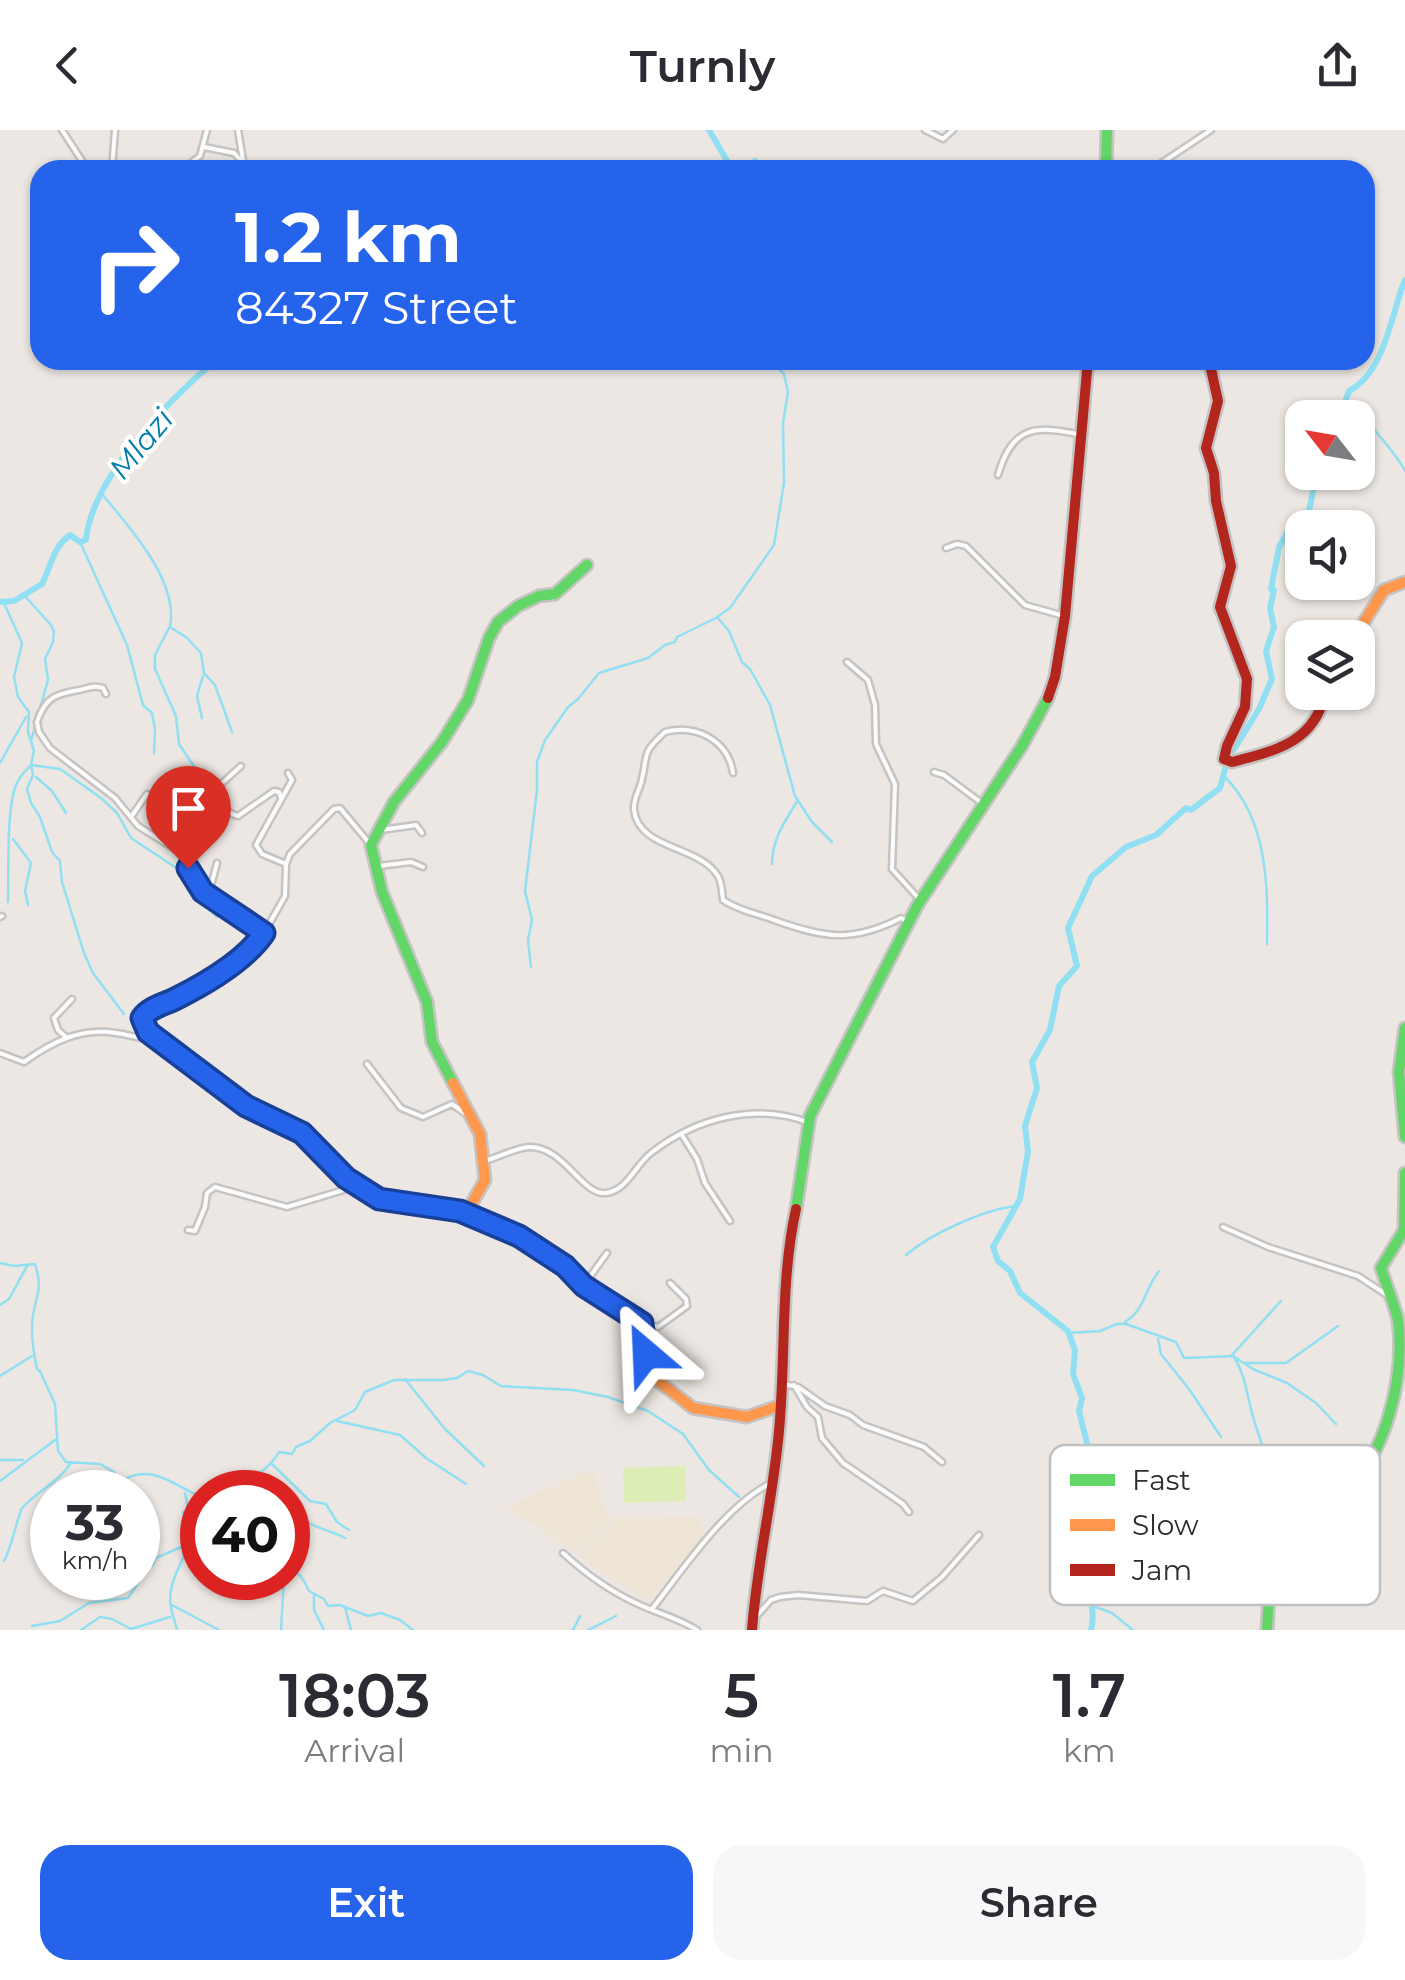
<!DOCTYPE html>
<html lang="en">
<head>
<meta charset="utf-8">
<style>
  :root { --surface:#fff; --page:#f7f7f7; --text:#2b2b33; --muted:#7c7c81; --accent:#2563eb }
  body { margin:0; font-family:Montserrat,sans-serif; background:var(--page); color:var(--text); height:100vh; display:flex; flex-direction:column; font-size:38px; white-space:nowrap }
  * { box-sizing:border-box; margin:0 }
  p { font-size:32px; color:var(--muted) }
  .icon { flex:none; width:55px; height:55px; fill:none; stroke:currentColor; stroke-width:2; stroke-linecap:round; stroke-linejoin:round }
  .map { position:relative; height:1500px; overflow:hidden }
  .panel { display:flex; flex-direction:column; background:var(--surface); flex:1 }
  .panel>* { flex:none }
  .guide { position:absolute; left:30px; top:30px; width:1345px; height:210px; border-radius:30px; box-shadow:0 2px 8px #0004; background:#2563eb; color:#fff; overflow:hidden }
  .needle { width:65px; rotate:301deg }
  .fabs { position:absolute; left:1285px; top:270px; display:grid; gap:20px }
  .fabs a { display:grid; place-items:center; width:90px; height:90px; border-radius:20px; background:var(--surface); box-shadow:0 2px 8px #0004; font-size:50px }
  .speed { position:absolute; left:30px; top:1340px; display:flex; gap:20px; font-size:50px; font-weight:700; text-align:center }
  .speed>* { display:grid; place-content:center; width:130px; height:130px; border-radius:50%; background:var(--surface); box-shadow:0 2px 8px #0004; line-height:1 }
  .speed small { font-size:25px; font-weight:400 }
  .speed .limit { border:15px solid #d22; background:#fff; color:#111 }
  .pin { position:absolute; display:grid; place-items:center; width:85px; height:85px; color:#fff; margin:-102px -42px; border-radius:50% 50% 50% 0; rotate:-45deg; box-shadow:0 0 10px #0007 }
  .pin .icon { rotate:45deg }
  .me { position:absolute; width:110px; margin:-55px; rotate:334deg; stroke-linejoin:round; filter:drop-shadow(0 0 8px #0008) }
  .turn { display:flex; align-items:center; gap:35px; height:210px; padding:0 40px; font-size:45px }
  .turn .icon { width:130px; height:130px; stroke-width:2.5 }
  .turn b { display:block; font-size:70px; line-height:85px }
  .eta { display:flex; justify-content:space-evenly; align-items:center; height:170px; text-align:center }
  .eta b { font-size:60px; font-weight:600; line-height:70px }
  .button { display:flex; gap:20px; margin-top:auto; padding:20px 40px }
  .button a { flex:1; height:115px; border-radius:30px; background:var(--accent); color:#fff; font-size:40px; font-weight:600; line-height:115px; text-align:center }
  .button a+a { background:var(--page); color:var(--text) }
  header { display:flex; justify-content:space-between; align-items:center; height:130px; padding:0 40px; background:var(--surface); font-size:45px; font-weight:600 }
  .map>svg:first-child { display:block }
  .education { fill:#efe5d6 }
  .pitch { fill:#dcedb6 }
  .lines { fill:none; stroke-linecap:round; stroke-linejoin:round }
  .stream { stroke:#91dff2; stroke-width:2.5 }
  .river { stroke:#91dff2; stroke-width:6 }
  .street-casing { stroke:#c5c4c3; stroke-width:9 }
  .fast-casing { stroke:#c5c4c3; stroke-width:15 }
  .slow-casing { stroke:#c5c4c3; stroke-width:15 }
  .jam-casing { stroke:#c5c4c3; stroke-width:15 }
  .street { stroke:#fcfbfb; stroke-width:4 }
  .fast { stroke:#63d668; stroke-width:10 }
  .slow { stroke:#ff974d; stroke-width:10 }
  .jam { stroke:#b3261e; stroke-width:10 }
  .route-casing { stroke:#184099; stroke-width:25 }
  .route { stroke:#2563eb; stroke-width:18 }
  .labels { text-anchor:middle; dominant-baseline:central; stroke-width:8; stroke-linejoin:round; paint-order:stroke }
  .water-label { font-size:30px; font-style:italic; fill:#027cac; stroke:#fff }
  .key { fill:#fff; stroke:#c0c0c0; stroke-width:2.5 }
  .key-label { font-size:28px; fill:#2d2d2d }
</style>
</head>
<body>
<header><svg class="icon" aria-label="back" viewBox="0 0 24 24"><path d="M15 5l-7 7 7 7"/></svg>Turnly<svg class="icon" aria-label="share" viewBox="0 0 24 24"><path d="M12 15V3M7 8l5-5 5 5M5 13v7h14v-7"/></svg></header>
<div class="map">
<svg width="1405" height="1500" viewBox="0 0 1405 1500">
  <rect width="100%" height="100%" fill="#ece7e2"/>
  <!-- education -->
  <path class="education" d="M593,1339L602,1374L612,1388L576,1422L506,1377Z
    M699,1387L703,1407L648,1472L578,1425L617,1388Z"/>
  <!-- pitch -->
  <path class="pitch" d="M685,1336L686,1371L624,1373L623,1338Z"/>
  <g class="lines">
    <!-- stream -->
    <path class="stream" d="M770,230L784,244L788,262L783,293L784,353L774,415L730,478L717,487L729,501L742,532L750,539L770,575L795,666L812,692L832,712
      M1343,275L1360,279C1372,302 1393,317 1405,341
      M102,364C130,398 179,451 170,497L186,507L201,523L204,543L215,555L232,602
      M80,412L127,515L143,575L152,583L155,599L154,623
      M24,465L51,495L54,502L53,512L45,529L48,550L31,611
      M4,473L22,513L14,547L18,567L29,582L28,602L34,621L31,635L33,645L27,659L31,673L40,687L52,722L60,731L62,752L84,823L93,843L124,884
      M169,498L155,525V539L176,586L179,614L195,638
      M202,588L197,566L203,546
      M0,633L26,587
      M36,647L52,661L66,683
      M1225,647C1268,690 1268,756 1267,814
      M13,709L31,733L25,761L28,775
      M772,734C772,709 786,689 798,670
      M8,772C9,743 6,680 16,655C19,647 25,641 31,635L60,639L101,668L117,683L131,708L184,743L197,767L217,787
      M531,837L528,810L532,790L525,761L537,660V632L545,610L568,577L578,569L599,543L648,528L665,515L675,512L677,507L716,488
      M906,1125C932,1103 983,1080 1016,1076
      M0,1133L14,1136L35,1134C45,1164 32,1170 32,1198C32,1212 34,1225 37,1239L40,1241L55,1274L58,1321L66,1332L100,1334L114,1342L117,1350L121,1351C152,1332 174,1356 202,1367
      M0,1175L9,1169L27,1136
      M1125,1192C1145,1180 1145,1158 1159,1141
      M1117,1194H1126L1176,1212L1184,1228L1233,1226L1253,1239L1287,1253L1316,1273L1336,1294
      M1068,1203L1100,1201L1117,1194
      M1158,1209L1161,1224L1189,1259L1221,1307
      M1232,1225L1281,1171
      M1234,1227C1246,1246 1247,1268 1254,1290C1262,1316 1272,1341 1278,1368
      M1246,1233H1286L1338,1196
      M0,1246L32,1226
      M405,1249L445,1299L484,1336
      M337,1291L400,1305L426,1328L466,1354
      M0,1330H23
      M272,1334L310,1371L326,1374L337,1392L349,1400
      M0,1351L55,1310
      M239,1356L251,1362
      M1090,1359L1103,1364L1125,1382
      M118,1362L121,1351
      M221,1362C242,1352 266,1345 279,1322L292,1324L296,1317L310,1311L330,1293L355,1280L365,1262L394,1250H443L457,1248L468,1241L483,1245L501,1256L573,1260L608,1267L648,1281L683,1304L709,1340L739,1367
      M288,1374C299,1395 325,1398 345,1408
      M4,1431C11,1419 19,1382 22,1378C36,1362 58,1353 70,1334
      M288,1441C302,1442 303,1450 309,1461L324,1469L328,1476L340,1475L368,1486L381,1483L400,1490L413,1500
      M314,1465V1480L324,1500
      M172,1475L219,1500
      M1090,1475L1112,1483L1133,1500
      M345,1477L351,1500
      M32,1496L60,1491L89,1473L128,1468L140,1450V1441L153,1435L156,1428L186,1415
      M81,1500L100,1487L112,1489L131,1499L170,1487
      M177,1500C174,1487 168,1475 171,1460C174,1439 193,1419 189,1397C188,1392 184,1387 183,1382L188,1379L185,1363
      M281,1500L284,1448
      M573,1500L580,1486
      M588,1500L616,1486"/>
    <!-- river -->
    <path class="river" d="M709,0L729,34L748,36L755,31L758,40
      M1339,288L1349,261C1386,241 1391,183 1405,150
      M0,472L14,471L42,454C52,435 52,418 70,405L80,412L86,410C92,347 169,270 216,230
      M1228,629L1259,579L1272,549L1266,521L1274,497L1270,478L1274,460L1271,459L1279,417L1287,403L1296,399L1309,381L1317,342
      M1091,1500C1096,1485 1088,1473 1094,1457L1089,1321L1079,1281L1082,1268L1073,1244L1075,1220L1068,1201L1020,1163L1010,1141L998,1131L993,1117L1020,1069L1028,1021L1025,996L1037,958L1032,932L1050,900L1059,856L1077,836L1068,798L1092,746L1126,717L1156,705L1186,678L1191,680L1220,658L1227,632"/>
    <!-- street casing -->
    <g class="street-casing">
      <path id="street" d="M62,0L88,40
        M238,0L243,30
        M925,0L943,9L953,0
        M204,17L234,23L250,40
        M112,40L115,0
        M181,40L200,26L207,0
        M1151,40L1211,0
        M998,345C1013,293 1038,296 1083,305
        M946,418L957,414L966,416L1025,475L1064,486
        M847,532L868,550L875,575L876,614L895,654L892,739L921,771
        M106,564L103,558C93,555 89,558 79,560C56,564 45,567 37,592L39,602L50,618L115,668L138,696L178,721L203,763L264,803
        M934,642L944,645L983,674
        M733,643C728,610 696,594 665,602C642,623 648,622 642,649C640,660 633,668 634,680C639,720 699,715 718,746C722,752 722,763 723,770C739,781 756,783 774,790C824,808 852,813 901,788L909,792
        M208,666L241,636
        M131,687L147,664
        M381,700L416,695L422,703
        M178,721L184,683L202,669C215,668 224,683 238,686L274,661L279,662L281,668
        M286,734L262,724L256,715L292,650L288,643
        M379,736L411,732L423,737
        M208,767L217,733
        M0,787L2,786
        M66,907L58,900L54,888L72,869
        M157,909L142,895V888L146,882L216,844L260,810L285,766L286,734L290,724L334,679L340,678L370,714
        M0,923L24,932C52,912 81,897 116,903C131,905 142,910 157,909L246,976L302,1003L340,1043L379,1069L467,1084
        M367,934L401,978L423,987L452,974L466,984
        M682,1005L697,1029L705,1053L730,1091
        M485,1031C499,1027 515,1018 529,1017C564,1016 582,1066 606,1063C628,1060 635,1035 651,1023C696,988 755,972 810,993
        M1223,1097L1268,1117L1358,1146L1390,1167
        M188,1100L195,1101L205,1077L207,1063L215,1057L287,1077L357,1056
        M584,1155L607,1123
        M642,1193L658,1197L687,1176L686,1169L670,1153
        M783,1254L798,1257L825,1276L850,1285L863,1295L924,1317L942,1332
        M794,1255L807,1277L818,1287L822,1308L843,1333L903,1374L909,1382
        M563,1423C586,1444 609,1461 638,1474C659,1484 676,1487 697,1500
        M652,1479C684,1438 725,1376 771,1353
        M752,1491L771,1470L780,1467L798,1465L867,1471L883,1461L913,1471L942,1447L979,1405"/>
    </g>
    <!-- fast casing -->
    <g class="fast-casing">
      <path id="fast" d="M1106,40L1107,0
        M1405,898L1399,942L1405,1007
        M453,953L432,912L427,872L382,762L371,715L394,672L442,612L468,570L489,508L498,492L518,476L539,466L555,464L587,435
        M796,1079L810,986L917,776L1022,616L1048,568
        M1267,1500L1273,1397C1293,1387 1327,1376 1343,1363C1387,1326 1405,1245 1398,1190C1394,1173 1386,1155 1381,1138L1404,1100L1405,1043"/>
    </g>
    <!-- slow casing -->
    <g class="slow-casing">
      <path id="slow" d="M1354,508L1384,460L1405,452
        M453,953L480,1004L485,1050L467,1082L558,1131L590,1160L640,1191L654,1248L693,1278L747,1287L781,1275"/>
    </g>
    <!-- jam casing -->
    <g class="jam-casing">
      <path id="jam" d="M1209,230L1218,271L1206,318L1214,343L1216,371L1231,436L1220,477L1247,549L1245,577L1227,616L1224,629L1232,632C1275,621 1316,612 1325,562
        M1048,568L1055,547L1065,486L1088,230
        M752,1500C757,1433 773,1368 779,1301C786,1227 780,1151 796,1079"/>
    </g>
    <!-- street -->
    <use href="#street" class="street"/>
    <!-- fast -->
    <use href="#fast" class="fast"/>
    <!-- slow -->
    <use href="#slow" class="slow"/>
    <!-- jam -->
    <use href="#jam" class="jam"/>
  </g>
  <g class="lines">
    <!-- route casing -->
    <g class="route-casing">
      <path id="route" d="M188,738L203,762L264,803C245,831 205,854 175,869C163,875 150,877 142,888L148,902L246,976L302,1003L346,1048L379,1069L460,1081L519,1106L565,1136L584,1156L642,1193L646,1224"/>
    </g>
    <!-- route -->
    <use href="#route" class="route"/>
  </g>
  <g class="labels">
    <!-- water labels -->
    <g class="water-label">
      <text transform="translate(141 314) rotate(-50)">Mlazi</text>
    </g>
  </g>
  <!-- legend -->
  <rect x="1050" y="1315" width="330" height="160" rx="15" class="key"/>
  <rect x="1070" y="1344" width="45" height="12" fill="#63d668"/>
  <rect x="1070" y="1389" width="45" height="12" fill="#ff974d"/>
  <rect x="1070" y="1434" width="45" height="12" fill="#b3261e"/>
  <g class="key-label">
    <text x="1132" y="1360">Fast</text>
    <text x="1132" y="1405">Slow</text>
    <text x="1132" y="1450">Jam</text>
  </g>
</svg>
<div class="fabs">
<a><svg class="needle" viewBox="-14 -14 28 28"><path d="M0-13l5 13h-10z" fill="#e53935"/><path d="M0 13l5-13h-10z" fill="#7c7c81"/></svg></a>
<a><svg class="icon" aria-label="sound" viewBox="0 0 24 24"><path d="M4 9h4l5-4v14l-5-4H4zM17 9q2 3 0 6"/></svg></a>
<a><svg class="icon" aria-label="layers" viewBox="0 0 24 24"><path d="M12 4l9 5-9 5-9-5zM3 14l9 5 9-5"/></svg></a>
</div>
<div class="speed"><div>33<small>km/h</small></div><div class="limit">40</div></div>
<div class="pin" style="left:188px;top:738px;background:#d93025"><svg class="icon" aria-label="arrive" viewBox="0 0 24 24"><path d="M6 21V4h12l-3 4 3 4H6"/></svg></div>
<svg class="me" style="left:646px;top:1224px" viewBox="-20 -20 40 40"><path d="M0-17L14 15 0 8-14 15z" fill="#2563eb" stroke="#fff" stroke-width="4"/></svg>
<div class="guide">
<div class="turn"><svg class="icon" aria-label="right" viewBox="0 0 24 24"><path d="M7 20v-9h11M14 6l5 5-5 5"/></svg><div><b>1.2 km</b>84327 Street</div></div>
</div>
</div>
<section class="panel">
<div class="eta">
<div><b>18:03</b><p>Arrival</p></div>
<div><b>5</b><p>min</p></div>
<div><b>1.7</b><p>km</p></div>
</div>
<div class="button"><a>Exit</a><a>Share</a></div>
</section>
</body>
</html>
